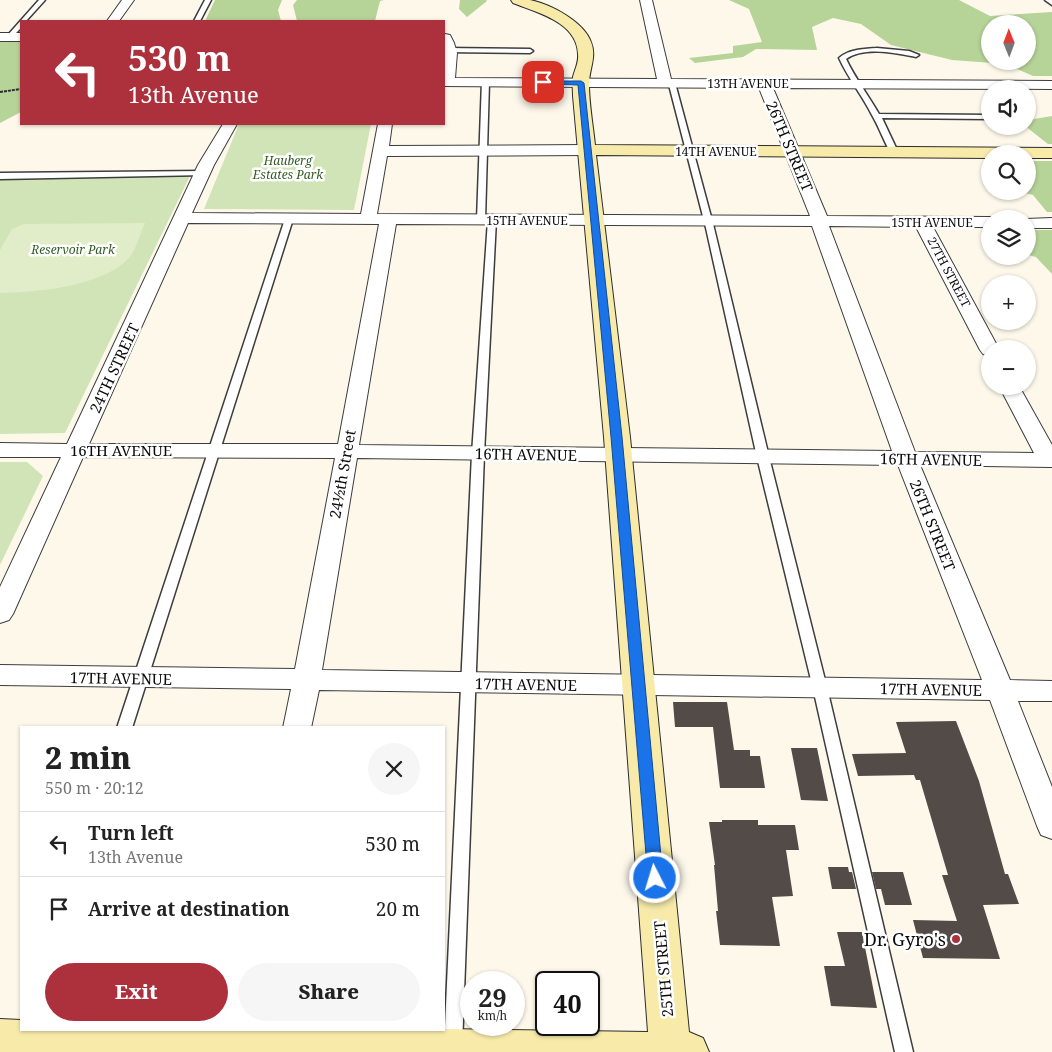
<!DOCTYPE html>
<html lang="en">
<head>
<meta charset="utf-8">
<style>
  :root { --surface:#fff; --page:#f6f6f6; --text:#222; --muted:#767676; --line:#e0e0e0; --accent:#ad303d }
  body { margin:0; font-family:"Noto Serif",serif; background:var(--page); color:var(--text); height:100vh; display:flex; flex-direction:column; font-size:19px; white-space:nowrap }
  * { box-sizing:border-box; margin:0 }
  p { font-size:16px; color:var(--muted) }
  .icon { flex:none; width:28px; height:28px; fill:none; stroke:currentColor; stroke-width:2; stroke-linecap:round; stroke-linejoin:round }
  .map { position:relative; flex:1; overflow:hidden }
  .drawer { position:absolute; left:20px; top:726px; width:425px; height:305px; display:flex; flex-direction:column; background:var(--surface); border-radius:0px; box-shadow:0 1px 4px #0004 }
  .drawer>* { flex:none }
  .top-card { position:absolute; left:20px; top:20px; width:425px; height:105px; border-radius:0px; box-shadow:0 1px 4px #0004; background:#ad303d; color:#fff; overflow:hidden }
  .needle { width:32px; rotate:359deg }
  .buttons { position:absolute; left:981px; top:15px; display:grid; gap:10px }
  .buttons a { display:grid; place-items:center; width:55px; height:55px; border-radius:50%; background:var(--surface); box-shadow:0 1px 4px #0004; font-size:25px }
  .speed { position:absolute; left:460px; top:971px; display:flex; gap:10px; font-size:25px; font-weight:700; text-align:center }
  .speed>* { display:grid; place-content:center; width:65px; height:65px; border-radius:50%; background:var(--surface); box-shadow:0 1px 4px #0004; line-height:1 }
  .speed small { font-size:12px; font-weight:400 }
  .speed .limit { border:2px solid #111; border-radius:8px; background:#fff; color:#111 }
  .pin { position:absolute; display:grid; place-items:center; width:42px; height:42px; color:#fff; margin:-21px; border-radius:10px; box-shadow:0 2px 8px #0006 }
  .me { position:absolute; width:55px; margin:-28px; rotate:355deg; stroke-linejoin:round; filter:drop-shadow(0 0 4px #0008) }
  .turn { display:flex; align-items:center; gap:18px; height:105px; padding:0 25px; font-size:22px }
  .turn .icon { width:65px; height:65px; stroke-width:2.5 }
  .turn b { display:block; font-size:35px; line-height:42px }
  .round { display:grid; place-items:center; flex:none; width:52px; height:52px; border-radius:26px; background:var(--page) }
  .summary { display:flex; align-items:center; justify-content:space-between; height:85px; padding:0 25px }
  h1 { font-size:30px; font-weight:800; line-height:38px }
  .primary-button { display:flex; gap:10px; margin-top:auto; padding:10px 25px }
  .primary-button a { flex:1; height:58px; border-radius:30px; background:var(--accent); color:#fff; font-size:20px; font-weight:800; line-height:58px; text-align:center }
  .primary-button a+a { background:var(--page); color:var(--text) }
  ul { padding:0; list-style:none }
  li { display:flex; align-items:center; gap:15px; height:65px; padding:0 25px; border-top:1px solid var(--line) }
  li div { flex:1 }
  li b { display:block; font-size:19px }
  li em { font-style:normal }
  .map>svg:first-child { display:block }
  .green { fill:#d1e4b7 }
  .forest { fill:#b6d398; fill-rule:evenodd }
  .pitch { fill:#e1ecc8 }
  .building { fill:#524b48 }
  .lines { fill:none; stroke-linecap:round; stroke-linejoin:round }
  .lane-casing { stroke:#3d3d3d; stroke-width:3 }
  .street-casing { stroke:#3d3d3d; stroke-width:2 }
  .secondary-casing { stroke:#2c2c2c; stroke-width:2 }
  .path { stroke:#2c2c2c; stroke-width:2; stroke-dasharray:3 1; stroke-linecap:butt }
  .lane { fill:#fff; fill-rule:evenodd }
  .street { fill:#fff; fill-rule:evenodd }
  .secondary { fill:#f8ebaa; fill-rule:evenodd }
  .route { fill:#1a73e8; stroke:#114b97 }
  .poi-dot { fill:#ad303d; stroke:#fff; stroke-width:2 }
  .labels { text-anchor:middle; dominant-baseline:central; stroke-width:5; stroke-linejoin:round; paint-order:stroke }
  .far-street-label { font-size:12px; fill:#0a0a0a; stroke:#fff }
  .far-park-label { font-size:12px; font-style:italic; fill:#315b21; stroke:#fff }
  .street-label { font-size:15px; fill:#0a0a0a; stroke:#fff }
  .near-poi-label { font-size:18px; fill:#0a0a0a; stroke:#fff; text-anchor:end }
</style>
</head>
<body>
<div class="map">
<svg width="1052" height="1052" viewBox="0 0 1052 1052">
  <rect width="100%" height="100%" fill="#fdf8ea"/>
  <!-- green -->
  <path class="green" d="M239,124H371L354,210L204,209Z
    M191,174L65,433L0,434V176Z
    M0,462H27L43,476L0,565Z"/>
  <!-- forest -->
  <path class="forest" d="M215,0H282L278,10L281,21H205Z
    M297,0H384L380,1L375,21H297L293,5Z
    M460,0H486L487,1L467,17L459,9Z
    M729,0H959L990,16L1052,12V76H1033L1006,64L952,60L891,45L861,24L833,18L812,27L817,50L756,49L743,57L695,63L689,58L733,53V46L762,42L749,9ZM990,24H1028V61H990Z
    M0,42H21V112L0,123Z
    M1052,116V144H1048L1025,126H1028V120Z
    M1028,161H1052V212H1047L1033,195L1017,191H1028Z
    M1028,230H1052V274L1036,257L1028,255Z"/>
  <!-- pitch -->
  <path class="pitch" d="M145,223C140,234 136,250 129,258C102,287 37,292 0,293V250L12,229L24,224Z"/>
  <!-- building -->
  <path class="building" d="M673,702H727L734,750H750V756H760L765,788H720L713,727H675Z
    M956,721L979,781L1005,874H1008L1019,904L983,905L1000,959L923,958L913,920L957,921L942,875H948L920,780H916L914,775L858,776L852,754L906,753L896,722Z
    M791,748H817L828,801L801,800Z
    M722,820H758V825H795L799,850H786L793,896L772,897L780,946L720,945L716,911H718L714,865H715L709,822H722Z
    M828,867H848L849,872H852L856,889H832Z
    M872,872H903L912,905H885L881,889H876Z
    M837,932H862L877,1008L831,1006L824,966H845Z"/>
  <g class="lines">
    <!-- lane casing -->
    <g class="lane-casing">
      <path id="lane" d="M39,0H45L26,21H21V28L11,38H7V36Z
        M205,0H211L200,21H194Z
        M1045,0H1052V5Z
        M444,48L530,49L533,51L530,53L444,52Z
        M877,48L909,51L919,55L916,57C896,53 864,46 846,59C855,78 868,95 879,114L990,115V119L882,118L898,152L891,154C884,141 879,127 872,115C862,95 848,78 839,58C849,49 864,49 877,48Z
        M482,80L489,82L485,220L481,223L477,220Z
        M668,81L675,83L714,228L769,457L827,688L913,1052H895L813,688L757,457L706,228Z
        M203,171L207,173L206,175L0,179V173Z
        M289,216L293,219L132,728H117L285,219Z
        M492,217L496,220L484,454L462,1047L460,1052H446L444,1047L472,454L488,220Z"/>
    </g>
    <!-- street casing -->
    <g class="street-casing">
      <path id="street" d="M122,0H134L119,21H107Z
        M640,0H652L671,79L1052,81V89L773,88L827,216L990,217L996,219H990V227H933L999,349H990V356L983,354L980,350L916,227L829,226L915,452L1034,453L999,386H1019L1052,445V467L920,465L1010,680L1052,681V701H1018L1052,787V839L1041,835L1037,826L990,700L319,690L311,728H283L291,689L0,685V665L295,669L335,458L83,457L13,614L9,620L0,623V587L61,457H0V443L67,444L198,165L223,124H237L214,165L192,213L361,214L378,124H392L389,146L587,145L592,147L595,150L592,153L587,155L387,156L377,214L810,216L759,88L444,86L445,34L450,35L454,43L457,53L455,78L657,79ZM188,223L379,224L338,444H89ZM396,224L812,226L892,451L359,445ZM357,458L898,465L982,680L322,670Z
        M0,33H21V41H0Z
        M1052,218V228H1028V219H1025Z"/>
    </g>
    <!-- secondary casing -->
    <g class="secondary-casing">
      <path id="secondary" d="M511,0C517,0 524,0 530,0C551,4 584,22 591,42C597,57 589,69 589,84C589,104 593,125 595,145L1052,148V158H1028V154H990V158L596,155L630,437L689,1032L703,1038L709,1052H0V1019L21,1020V1030L444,1029L648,1032L604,437L573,96C573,90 572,83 573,77C575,69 579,62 578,54C577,22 538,13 513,3Z"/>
    </g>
    <!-- path -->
    <path class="path" d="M0,92L21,89"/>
    <!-- lane -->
    <use href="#lane" class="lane"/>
    <!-- street -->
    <use href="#street" class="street"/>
    <!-- secondary -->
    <use href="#secondary" class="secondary"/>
  </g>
  <!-- route -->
  <path class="route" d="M540,81H581L584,83L622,437L663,878L661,883L655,885L650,883L648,878L611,437L578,85L543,84H540Z"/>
  <!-- markers -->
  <circle class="poi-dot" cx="956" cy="939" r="5"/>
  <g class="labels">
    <!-- far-street labels -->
    <g class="far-street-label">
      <text x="748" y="83">13TH AVENUE</text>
      <text x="716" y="151">14TH AVENUE</text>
      <text x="527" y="220">15TH AVENUE</text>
      <text x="932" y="222">15TH AVENUE</text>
      <text transform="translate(949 272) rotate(62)">27TH STREET</text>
    </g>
    <!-- far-park labels -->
    <g class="far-park-label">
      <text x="288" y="160">Hauberg<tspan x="288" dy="14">Estates Park</tspan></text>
      <text x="73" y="249">Reservoir Park</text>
    </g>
    <!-- street labels -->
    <g class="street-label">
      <text transform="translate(790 146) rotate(67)">26TH STREET</text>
      <text transform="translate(114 368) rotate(-65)">24TH STREET</text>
      <text x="121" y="450">16TH AVENUE</text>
      <text transform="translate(526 454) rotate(1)">16TH AVENUE</text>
      <text transform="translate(931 459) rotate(1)">16TH AVENUE</text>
      <text transform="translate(342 474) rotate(-80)">24½th Street</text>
      <text transform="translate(933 525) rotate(68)">26TH STREET</text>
      <text transform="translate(121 678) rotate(1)">17TH AVENUE</text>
      <text transform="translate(526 684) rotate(1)">17TH AVENUE</text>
      <text transform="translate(931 689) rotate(1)">17TH AVENUE</text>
      <text transform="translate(663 969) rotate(-95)">25TH STREET</text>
    </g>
    <!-- near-poi labels -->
    <g class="near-poi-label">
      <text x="946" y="939">Dr. Gyro's</text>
    </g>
  </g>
</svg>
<div class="buttons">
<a><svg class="needle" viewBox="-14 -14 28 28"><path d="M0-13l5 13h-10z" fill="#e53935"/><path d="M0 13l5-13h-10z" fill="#767676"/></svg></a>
<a><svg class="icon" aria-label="sound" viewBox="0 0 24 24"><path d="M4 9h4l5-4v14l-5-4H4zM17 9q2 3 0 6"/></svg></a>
<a><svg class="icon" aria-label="search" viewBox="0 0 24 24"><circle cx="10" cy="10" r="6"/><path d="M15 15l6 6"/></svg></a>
<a><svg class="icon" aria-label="layers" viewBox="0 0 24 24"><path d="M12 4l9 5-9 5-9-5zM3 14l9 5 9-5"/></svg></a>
<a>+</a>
<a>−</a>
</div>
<div class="speed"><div>29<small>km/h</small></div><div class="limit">40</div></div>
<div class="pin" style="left:543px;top:82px;background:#d93025"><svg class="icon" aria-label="arrive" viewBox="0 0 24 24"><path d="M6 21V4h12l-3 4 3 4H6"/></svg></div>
<svg class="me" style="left:655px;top:878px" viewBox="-20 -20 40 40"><circle r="17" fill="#1a73e8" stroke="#fff" stroke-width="3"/><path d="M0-11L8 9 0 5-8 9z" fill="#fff"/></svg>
<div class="top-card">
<div class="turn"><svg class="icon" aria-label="left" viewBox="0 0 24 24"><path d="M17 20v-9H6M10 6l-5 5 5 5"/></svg><div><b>530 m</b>13th Avenue</div></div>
</div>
<section class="drawer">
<div class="summary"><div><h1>2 min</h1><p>550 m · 20:12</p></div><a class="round"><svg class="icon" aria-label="close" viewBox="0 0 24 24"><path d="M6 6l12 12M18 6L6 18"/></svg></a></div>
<ul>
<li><svg class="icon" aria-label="left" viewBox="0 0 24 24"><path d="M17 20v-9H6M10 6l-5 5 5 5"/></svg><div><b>Turn left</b><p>13th Avenue</p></div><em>530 m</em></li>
<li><svg class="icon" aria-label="arrive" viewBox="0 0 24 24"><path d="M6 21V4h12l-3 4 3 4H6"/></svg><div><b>Arrive at destination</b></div><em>20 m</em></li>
</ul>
<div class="primary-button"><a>Exit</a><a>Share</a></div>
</section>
</div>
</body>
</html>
